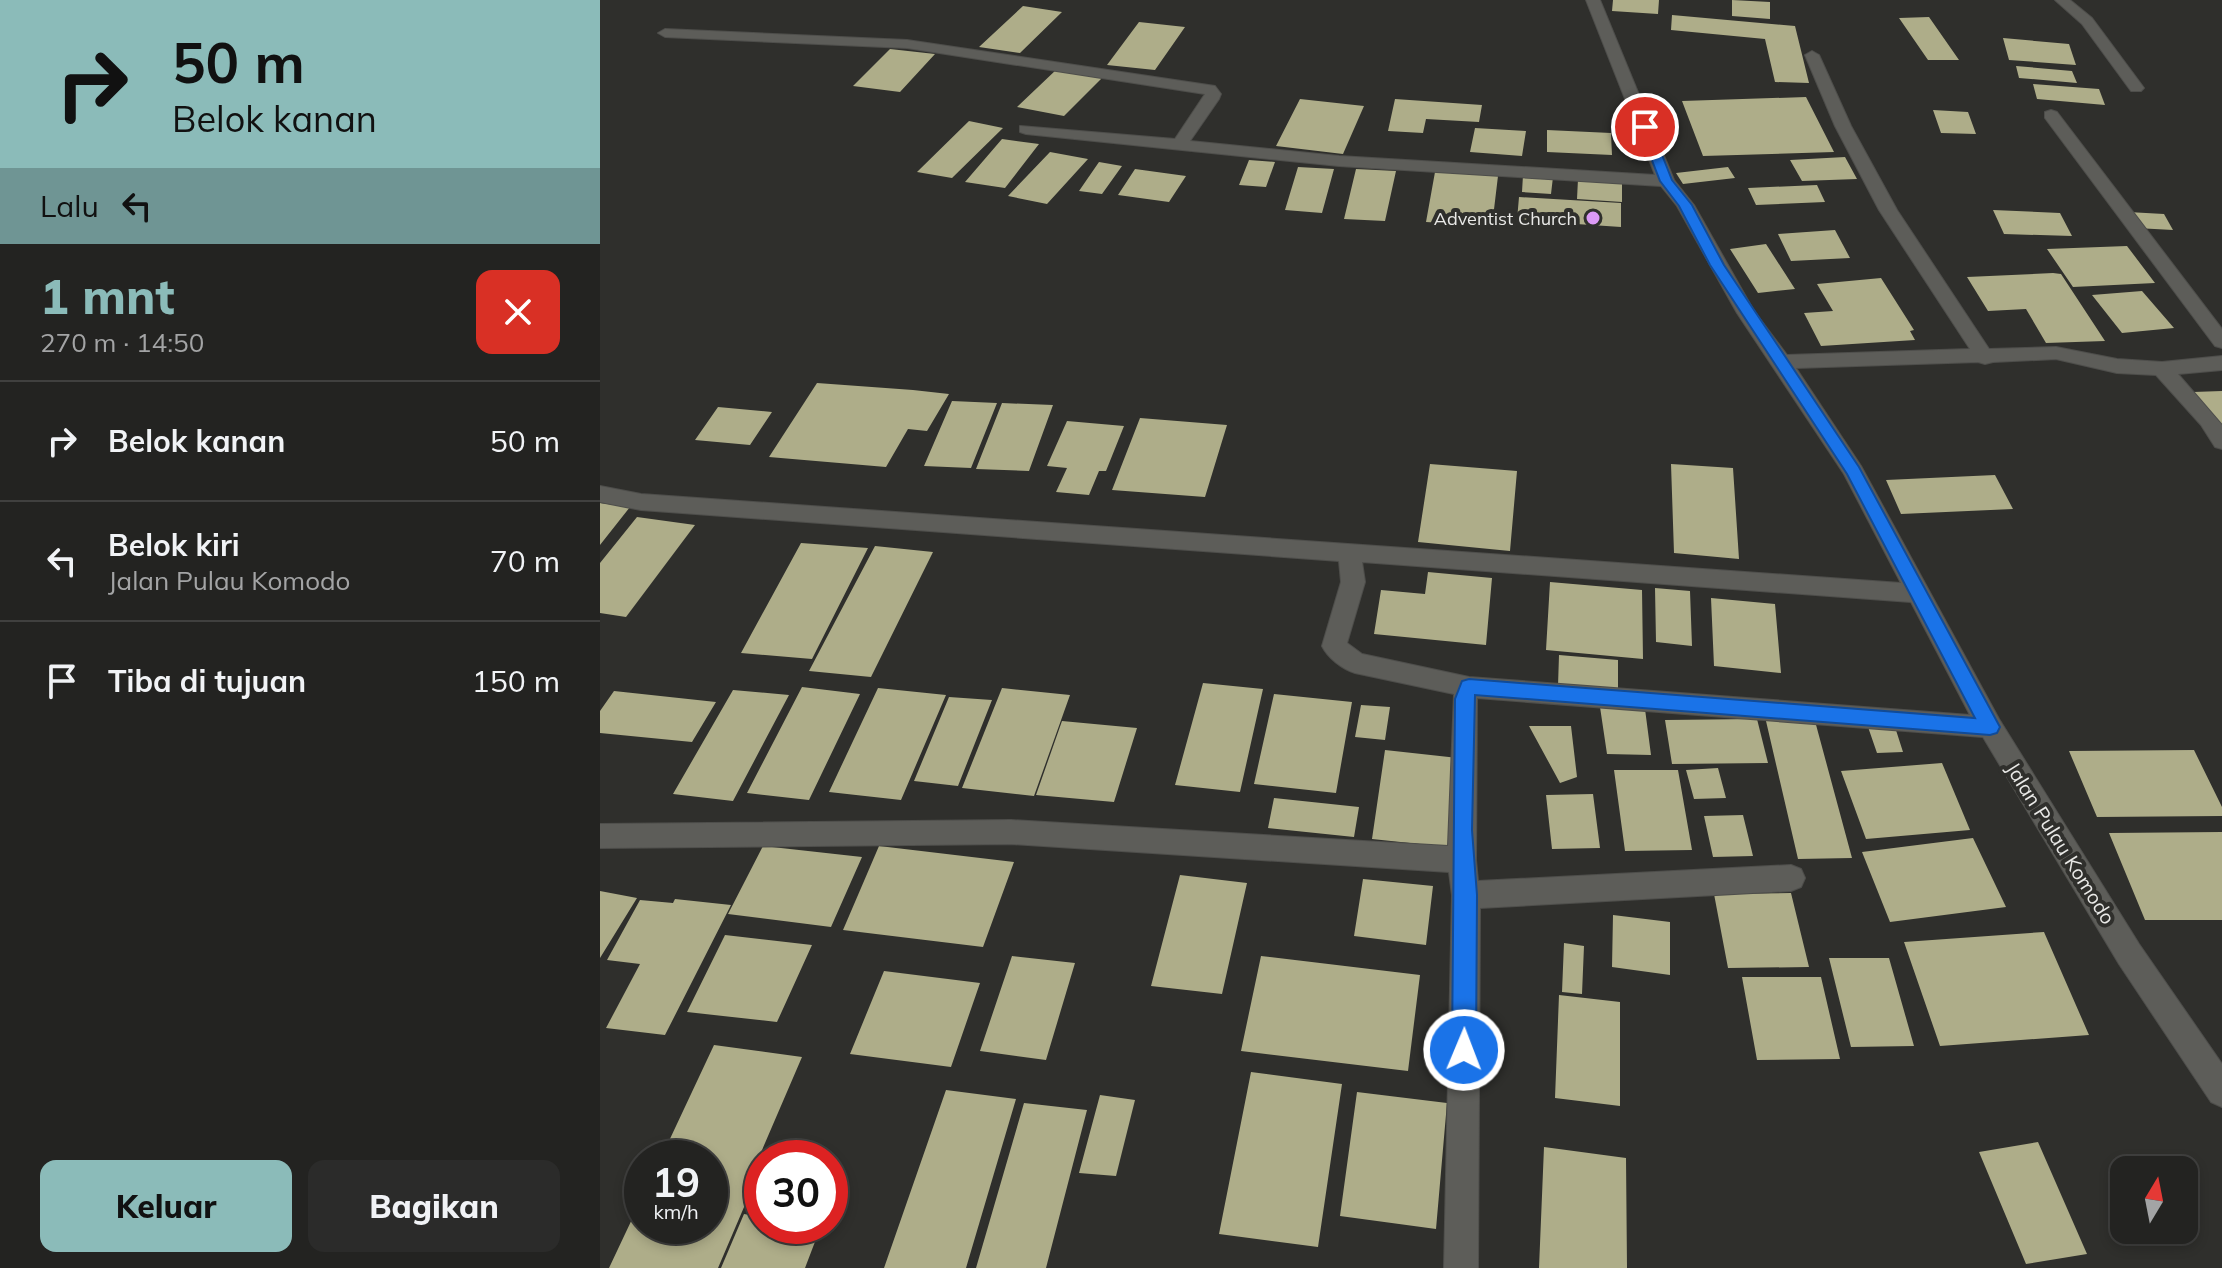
<!DOCTYPE html>
<html lang="id">
<head>
<meta charset="utf-8">
<style>
  :root { --surface:#232321; --page:#2b2b2a; --text:#f1f3f6; --muted:#a3a4a5; --line:#40403f; --accent:#8bbbb9 }
  body { margin:0; font-family:Mulish,sans-serif; background:var(--page); color:var(--text); height:100vh; display:flex; flex-direction:column; font-size:30px; white-space:nowrap }
  * { box-sizing:border-box; margin:0 }
  p { font-size:26px; color:var(--muted) }
  .icon { flex:none; width:44px; height:44px; fill:none; stroke:currentColor; stroke-width:2; stroke-linecap:round; stroke-linejoin:round }
  .map { position:relative; flex:1; overflow:hidden }
  .drawer { display:flex; flex-direction:column; background:var(--surface); width:600px }
  .drawer>* { flex:none }
  .hud { background:#8bbbb9; color:#111; overflow:hidden }
  .needle { width:52px; rotate:10deg }
  .buttons { position:absolute; left:1510px; top:1156px; display:grid; gap:16px }
  .buttons a { display:grid; place-items:center; width:88px; height:88px; border-radius:16px; background:var(--surface); box-shadow:0 4px 12px #0003,0 0 0 2px var(--line); font-size:40px }
  .speed { position:absolute; left:24px; top:1140px; display:flex; gap:16px; font-size:40px; font-weight:700; text-align:center }
  .speed>* { display:grid; place-content:center; width:104px; height:104px; border-radius:50%; background:var(--surface); box-shadow:0 4px 12px #0003,0 0 0 2px var(--line); line-height:1 }
  .speed small { font-size:20px; font-weight:400 }
  .speed .limit { border:12px solid #d22; background:#fff; color:#111 }
  .pin { position:absolute; display:grid; place-items:center; width:68px; height:68px; color:#fff; margin:-34px; border:4px solid #fff; border-radius:50%; box-shadow:0 2px 8px #0007 }
  .me { position:absolute; width:88px; margin:-44px; rotate:1deg; stroke-linejoin:round; filter:drop-shadow(0 0 6px #0008) }
  .turn { display:flex; align-items:center; gap:28px; height:168px; padding:0 40px; font-size:36px }
  .turn .icon { width:104px; height:104px; stroke-width:2.5 }
  .turn b { display:block; font-size:56px; line-height:68px }
  .then { display:flex; align-items:center; height:76px; padding:0 40px; background:#0003; gap:16px; font-size:30px }
  .round { display:grid; place-items:center; flex:none; width:84px; height:84px; border-radius:16px; background:var(--page) }
  .overview { display:flex; align-items:center; justify-content:space-between; height:136px; padding:0 40px }
  h1 { font-size:48px; font-weight:800; line-height:60px; color:var(--accent) }
  .button { display:flex; gap:16px; margin-top:auto; padding:16px 40px }
  .button a { flex:1; height:92px; border-radius:16px; background:var(--accent); color:#111; font-size:32px; font-weight:800; line-height:92px; text-align:center }
  .button a+a { background:var(--page); color:var(--text) }
  ul { padding:0; list-style:none }
  li { display:flex; align-items:center; gap:24px; height:120px; padding:0 40px; border-top:2px solid var(--line) }
  li div { flex:1 }
  li b { display:block; font-size:30px }
  li em { font-style:normal }
  main { display:flex; flex:1; min-height:0 }
  .map>svg:first-child { display:block }
  .building { fill:#aead89 }
  .lines { fill:none; stroke-linecap:round; stroke-linejoin:round }
  .minor-casing { stroke:#4e4e4b; stroke-width:2 }
  .minor { fill:#5d5d59; fill-rule:evenodd }
  .route { fill:#1a73e8; stroke:#114b97; stroke-width:2 }
  .poi-dot { fill:#db99f5; stroke:#2f2f2c; stroke-width:3 }
  .labels { text-anchor:middle; dominant-baseline:central; stroke-width:8; stroke-linejoin:round; paint-order:stroke }
  .far-poi-label { font-size:18px; fill:#e9e9e7; stroke:#2f2f2c; text-anchor:end }
  .street-label { font-size:20px; fill:#e9e9e7; stroke:#2f2f2c }
</style>
</head>
<body>
<main>
<section class="drawer">
<div class="hud">
<div class="turn"><svg class="icon" aria-label="right" viewBox="0 0 24 24"><path d="M7 20v-9h11M14 6l5 5-5 5"/></svg><div><b>50 m</b>Belok kanan</div></div>
<div class="then">Lalu<svg class="icon" aria-label="left" viewBox="0 0 24 24"><path d="M17 20v-9H6M10 6l-5 5 5 5"/></svg></div>
</div>
<div class="overview"><div><h1>1 mnt</h1><p>270 m · 14:50</p></div><a class="round" style="background:#d93025;color:#fff"><svg class="icon" aria-label="close" viewBox="0 0 24 24"><path d="M6 6l12 12M18 6L6 18"/></svg></a></div>
<ul>
<li><svg class="icon" aria-label="right" viewBox="0 0 24 24"><path d="M7 20v-9h11M14 6l5 5-5 5"/></svg><div><b>Belok kanan</b></div><em>50 m</em></li>
<li><svg class="icon" aria-label="left" viewBox="0 0 24 24"><path d="M17 20v-9H6M10 6l-5 5 5 5"/></svg><div><b>Belok kiri</b><p>Jalan Pulau Komodo</p></div><em>70 m</em></li>
<li><svg class="icon" aria-label="arrive" viewBox="0 0 24 24"><path d="M6 21V4h12l-3 4 3 4H6"/></svg><div><b>Tiba di tujuan</b></div><em>150 m</em></li>
</ul>
<div class="button"><a>Keluar</a><a>Bagikan</a></div>
</section>
<div class="map">
<svg width="1622" height="1268" viewBox="0 0 1622 1268">
  <rect width="100%" height="100%" fill="#2f2f2c"/>
  <!-- building -->
  <path class="building" d="M1013,0H1059L1058,14L1012,11Z
    M1132,0L1170,2V19L1132,16Z
    M423,6L462,12L420,53L379,47Z
    M1072,15L1195,26L1209,83L1175,82L1165,39L1071,30Z
    M1329,17L1359,60H1328L1299,18Z
    M539,22L585,27L555,70L507,65Z
    M1403,38L1469,44L1476,65L1409,60Z
    M290,49L335,54L300,92L253,86Z
    M1416,66L1472,71L1477,83L1419,78Z
    M457,69L503,77L464,116L417,107Z
    M1433,84L1499,89L1505,105L1437,99Z
    M1206,97L1234,152L1103,156L1082,101Z
    M700,99L764,106L743,154L676,146Z
    M795,99L882,105L879,122L826,119L823,133L788,131Z
    M1333,110L1368,112L1376,134L1341,133Z
    M369,121L403,128L352,178L317,172Z
    M875,128L926,131L922,156L870,152Z
    M947,130L1011,133L1012,155L947,152Z
    M402,139L439,144L405,188L365,182Z
    M450,152L488,159L447,204L408,196Z
    M1245,157L1257,179L1202,181L1190,160Z
    M649,160L675,162L666,187L639,185Z
    M499,162L522,166L502,194L479,191Z
    M698,167L734,169L722,213L685,210Z
    M1128,167L1135,178L1083,184L1076,173Z
    M535,169L586,176L569,202L518,195Z
    M756,169L796,171L785,221L744,219Z
    M835,172L898,176L892,226L826,222Z
    M923,175L953,177L951,194L922,192Z
    M978,179L1022,182V202L977,199Z
    M1217,185L1225,202L1156,205L1148,188Z
    M919,197L1021,203V227L917,220Z
    M1393,210L1460,213L1472,236L1404,234Z
    M1528,212L1564,214L1573,230L1536,228Z
    M1235,230L1250,258L1191,261L1178,234Z
    M1166,244L1195,289L1158,293L1130,249Z
    M1527,246L1555,283L1473,287L1447,249Z
    M1453,273L1461,274L1505,341L1446,343L1426,309L1388,311L1367,277Z
    M1281,278L1314,330L1310,331L1315,340L1221,346L1204,313L1233,311L1217,284Z
    M1542,291L1574,328L1522,333L1492,295Z
    M217,383L313,390L349,394L327,431L308,429L286,467L169,457Z
    M1622,391V432L1593,392Z
    M352,401L397,403L371,468L324,466Z
    M402,403L453,405L429,471L376,469Z
    M118,407L172,412L150,445L95,440Z
    M540,418L627,425L605,497L512,490Z
    M467,421L524,426L506,471H499L489,495L456,492L467,468L447,466Z
    M830,464L917,471L910,551L818,542Z
    M1071,464L1133,468L1139,559L1074,553Z
    M1395,475L1413,509L1301,514L1286,480Z
    M0,503L30,507L0,545Z
    M37,517L95,525L26,617L0,613V563Z
    M201,543L268,548L212,659L141,653Z
    M275,546L333,552L271,677L209,671Z
    M828,572L892,578L886,645L774,634L781,590L825,594Z
    M950,582L1042,590L1043,659L946,650Z
    M1055,588L1090,591L1092,646L1056,642Z
    M1111,598L1175,604L1181,673L1114,666Z
    M959,655L1018,660V692L958,686Z
    M603,683L663,689L640,792L575,785Z
    M202,687L260,694L209,800L147,793Z
    M278,688L346,695L301,800L229,792Z
    M402,688L470,695L434,796L362,788Z
    M133,690L189,695L133,801L73,794Z
    M14,691L116,702L92,742L0,733V711Z
    M674,694L752,702L736,793L654,784Z
    M349,697L392,700L358,786L314,781Z
    M761,705L790,707L785,740L755,737Z
    M1000,707L1045,709L1051,755L1007,754Z
    M1157,719L1168,763L1072,764L1065,720Z
    M462,721L537,728L514,802L436,795Z
    M1166,721H1215L1252,858L1198,859Z
    M929,726H971L977,777L960,783Z
    M1268,727H1295L1303,752L1277,753Z
    M785,750L858,758L848,847L772,839Z
    M1594,750L1622,807V816L1497,817L1469,751Z
    M1342,763L1370,830L1266,839L1241,771Z
    M1118,768L1126,798L1094,799L1086,770Z
    M1014,770H1078L1092,850L1025,851Z
    M993,794L1000,848L952,849L946,795Z
    M674,798L759,807L754,837L668,828Z
    M1143,815L1153,856L1113,857L1104,816Z
    M1622,832V920H1545L1509,833Z
    M1373,838L1406,907L1290,922L1262,852Z
    M163,846L262,857L231,927L128,914Z
    M279,846L414,862L383,947L243,930Z
    M580,875L647,883L622,994L551,986Z
    M763,879L833,886L826,945L754,936Z
    M0,891L37,898L0,958Z
    M1191,893L1209,967L1128,968L1114,894Z
    M75,899L131,905L65,1035L6,1028L40,964L7,960L40,900L73,903Z
    M1013,915L1070,922V975L1012,967Z
    M1444,932L1489,1035L1340,1046L1304,942Z
    M125,935L212,945L177,1022L87,1012Z
    M964,943L984,946L982,994L962,992Z
    M412,956L475,963L446,1060L380,1051Z
    M661,956L820,975L808,1071L641,1051Z
    M1229,958H1289L1314,1046L1251,1047Z
    M284,971L380,983L351,1067L250,1054Z
    M1142,977H1221L1240,1059L1157,1060Z
    M959,995L1020,1002V1106L955,1098Z
    M114,1045L202,1057L147,1185L153,1186L118,1268H9L42,1198V1226H110V1158H61Z
    M651,1072L742,1084L718,1247L619,1234Z
    M346,1090L416,1099L366,1268H284Z
    M757,1092L847,1103L836,1229L740,1216Z
    M500,1095L535,1100L516,1176L479,1173Z
    M424,1103L487,1110L446,1268H376Z
    M1438,1142L1487,1254L1426,1264L1379,1152Z
    M944,1147L1026,1158L1027,1268H939Z
    M144,1214L162,1217V1226H221L205,1268H121Z"/>
  <g class="lines">
    <!-- minor casing -->
    <g class="minor-casing">
      <path id="minor" d="M986,0H1000L1074,180L1094,205L1154,311L1187,355L1370,349L1279,210L1235,126L1205,55L1212,51L1219,55L1251,126L1297,210L1389,349L1456,347L1517,359L1562,362L1622,356V370L1578,374L1622,425V449L1615,447L1601,425L1556,375L1517,373L1456,359L1393,362L1385,364L1378,362L1196,368L1261,466L1399,719L1539,944L1622,1064V1107L1611,1102L1519,964L1383,737L877,698L876,860L878,881L1191,865L1201,869L1205,878L1201,887L1191,891L880,908L878,1268H844L852,895L849,872L411,844L0,848V824L411,820L848,846L854,694L755,673C742,669 728,658 722,646L741,582L739,561L41,510L0,502V486L41,494L1301,583L1244,474L1137,313L1077,206L1061,186L739,166L426,134L420,132V126L575,139L605,94L307,48L65,37L58,33L65,29L307,40L615,86L621,94L619,99L590,141L739,156L1055,175ZM762,562L1311,602L1370,715L869,677L762,654L747,643L765,582Z
        M1455,0H1470L1492,18L1544,88L1541,91H1531L1482,24Z
        M1451,110L1457,112L1622,329V348L1615,346L1445,118V112Z"/>
    </g>
    <!-- minor -->
    <use href="#minor" class="minor"/>
  </g>
  <!-- route -->
  <path class="route" d="M1045,124L1051,127L1072,180L1092,205L1124,265L1259,467L1400,727L1397,733L1390,735L875,695L872,830L877,895L876,1050L872,1059L864,1062L856,1059L852,1050L855,699L862,681L869,679L1375,718L1247,474L1110,265L1079,206L1060,181L1039,127Z"/>
  <!-- markers -->
  <circle class="poi-dot" cx="993" cy="218" r="8"/>
  <g class="labels">
    <!-- far-poi labels -->
    <g class="far-poi-label">
      <text x="977" y="218">Adventist Church</text>
    </g>
    <!-- street labels -->
    <g class="street-label">
      <text transform="translate(1461 843) rotate(58)">Jalan Pulau Komodo</text>
    </g>
  </g>
</svg>
<div class="buttons">
<a><svg class="needle" viewBox="-14 -14 28 28"><path d="M0-13l5 13h-10z" fill="#e53935"/><path d="M0 13l5-13h-10z" fill="#a3a4a5"/></svg></a>
</div>
<div class="speed"><div>19<small>km/h</small></div><div class="limit">30</div></div>
<div class="pin" style="left:1045px;top:127px;background:#d93025"><svg class="icon" aria-label="arrive" viewBox="0 0 24 24"><path d="M6 21V4h12l-3 4 3 4H6"/></svg></div>
<svg class="me" style="left:864px;top:1050px" viewBox="-20 -20 40 40"><circle r="17" fill="#1a73e8" stroke="#fff" stroke-width="3"/><path d="M0-11L8 9 0 5-8 9z" fill="#fff"/></svg>
</div>
</main>
</body>
</html>
